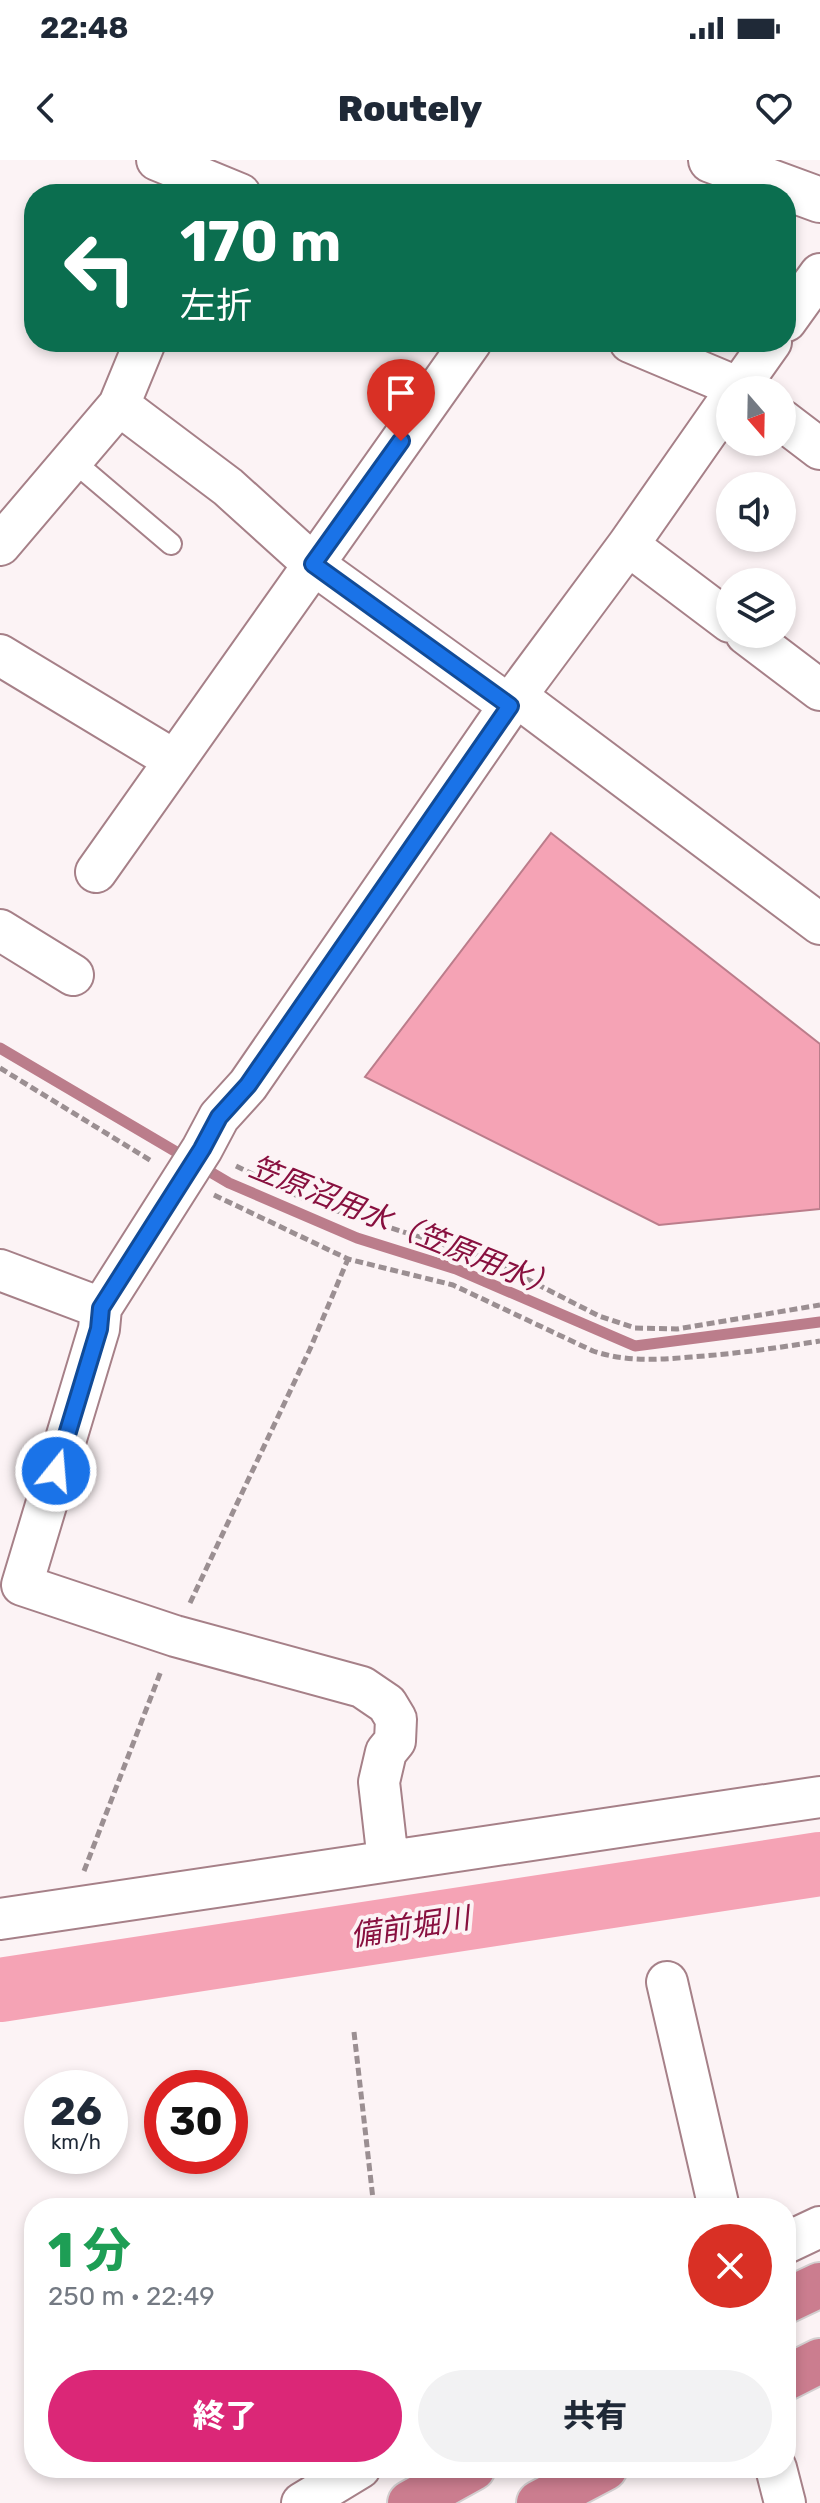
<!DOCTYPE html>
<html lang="ja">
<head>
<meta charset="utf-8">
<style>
  :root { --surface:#fff; --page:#f2f2f3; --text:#1f2937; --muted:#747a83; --accent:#db2777 }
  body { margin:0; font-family:Rubik,"Noto Sans JP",sans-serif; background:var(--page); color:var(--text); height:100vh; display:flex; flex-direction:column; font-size:30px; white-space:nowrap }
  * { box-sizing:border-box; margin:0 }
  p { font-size:26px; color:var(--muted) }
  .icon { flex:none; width:44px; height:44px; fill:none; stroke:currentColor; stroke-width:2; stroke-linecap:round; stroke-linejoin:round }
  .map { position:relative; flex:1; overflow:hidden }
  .side { position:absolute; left:24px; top:2038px; width:772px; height:280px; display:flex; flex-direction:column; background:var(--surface); border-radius:32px; box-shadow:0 4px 12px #0003 }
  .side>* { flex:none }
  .guide { position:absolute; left:24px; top:24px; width:772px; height:168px; border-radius:32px; box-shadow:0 4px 12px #0003; background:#0b6e4f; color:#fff; overflow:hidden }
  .needle { width:52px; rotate:160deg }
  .tools { position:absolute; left:716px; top:216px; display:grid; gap:16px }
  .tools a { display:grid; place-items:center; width:80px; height:80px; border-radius:50%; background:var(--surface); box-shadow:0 4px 12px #0003; font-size:40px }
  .speed { position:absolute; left:24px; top:1910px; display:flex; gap:16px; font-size:40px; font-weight:700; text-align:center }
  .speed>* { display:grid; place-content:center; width:104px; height:104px; border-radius:50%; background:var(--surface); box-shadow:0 4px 12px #0003; line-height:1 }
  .speed small { font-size:20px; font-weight:400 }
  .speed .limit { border:12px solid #d22; background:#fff; color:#111 }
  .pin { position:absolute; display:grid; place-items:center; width:68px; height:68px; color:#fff; margin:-82px -34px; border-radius:50% 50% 50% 0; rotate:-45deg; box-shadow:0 0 8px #0007 }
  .pin .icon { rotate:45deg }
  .me { position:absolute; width:88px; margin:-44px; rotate:17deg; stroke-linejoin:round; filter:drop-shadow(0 0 6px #0008) }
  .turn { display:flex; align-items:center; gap:28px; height:168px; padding:0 24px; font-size:36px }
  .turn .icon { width:104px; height:104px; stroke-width:2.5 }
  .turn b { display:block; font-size:56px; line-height:68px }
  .round { display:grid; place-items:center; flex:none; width:84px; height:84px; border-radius:42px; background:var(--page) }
  .headline { display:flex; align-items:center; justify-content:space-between; height:136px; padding:0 24px }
  h1 { font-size:48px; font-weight:800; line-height:60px; color:#1e9e55 }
  .button { display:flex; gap:16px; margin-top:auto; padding:16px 24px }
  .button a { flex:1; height:92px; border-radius:48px; background:var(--accent); color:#fff; font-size:32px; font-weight:800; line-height:92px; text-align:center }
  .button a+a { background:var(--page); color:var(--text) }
  .status { display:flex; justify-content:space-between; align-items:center; height:56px; padding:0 40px; background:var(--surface); direction:ltr }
  .status svg { height:22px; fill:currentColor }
  header { display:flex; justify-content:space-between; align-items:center; height:104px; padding:0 24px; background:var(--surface); font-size:36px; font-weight:800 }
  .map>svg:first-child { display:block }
  .water { fill:#f5a3b5; stroke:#bb7d8b; stroke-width:2 }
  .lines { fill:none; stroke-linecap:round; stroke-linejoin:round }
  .stream { stroke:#bb7d8b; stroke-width:11 }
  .river { stroke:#f5a3b5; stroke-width:64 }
  .service-casing { stroke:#a68088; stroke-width:24 }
  .minor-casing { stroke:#a68088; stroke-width:44 }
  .tertiary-casing { stroke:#a68088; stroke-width:48 }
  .motorway-casing { stroke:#d3cfd0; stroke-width:48 }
  .path { stroke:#9b8f92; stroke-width:5; stroke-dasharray:8 4; stroke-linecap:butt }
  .service { stroke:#fff; stroke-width:20 }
  .minor { stroke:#fff; stroke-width:40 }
  .tertiary { stroke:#fff; stroke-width:44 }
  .motorway { stroke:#cb7d8f; stroke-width:44 }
  .route-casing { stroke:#114b97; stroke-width:20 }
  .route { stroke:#1a73e8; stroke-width:14 }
  .labels { text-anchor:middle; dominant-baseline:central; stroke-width:8; stroke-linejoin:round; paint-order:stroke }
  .water-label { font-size:30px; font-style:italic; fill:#88103f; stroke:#fcf3f5 }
</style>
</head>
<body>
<div class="status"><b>22:48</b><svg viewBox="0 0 49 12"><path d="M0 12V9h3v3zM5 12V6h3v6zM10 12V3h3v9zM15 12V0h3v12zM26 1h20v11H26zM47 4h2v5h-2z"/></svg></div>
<header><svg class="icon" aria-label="back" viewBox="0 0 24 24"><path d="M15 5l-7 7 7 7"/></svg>Routely<svg class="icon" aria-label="heart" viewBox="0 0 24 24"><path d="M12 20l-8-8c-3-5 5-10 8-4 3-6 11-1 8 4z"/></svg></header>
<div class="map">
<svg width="820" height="2343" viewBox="0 0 820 2343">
  <rect width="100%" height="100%" fill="#fcf3f5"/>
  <!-- water -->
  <path class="water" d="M551,673L820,884V1049L659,1065L365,917Z"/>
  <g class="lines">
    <!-- stream -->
    <path class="stream" d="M0,888L229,1023L357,1078L456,1109L635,1186L820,1162"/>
    <!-- river -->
    <path class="river" d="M0,1830L820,1704"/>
    <!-- service casing -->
    <g class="service-casing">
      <path id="service" d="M72,300L171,384"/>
    </g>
    <!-- minor casing -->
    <g class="minor-casing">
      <path id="minor" d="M157,0L240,34
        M786,161L820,114
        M630,182L744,230
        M737,230L771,182
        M119,245L228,327L313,404L510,546
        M782,260L820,289
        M0,385L119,245L145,182
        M628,385L730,462
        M746,474L820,530
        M0,495L174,600
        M516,536L820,764
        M96,712L471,182
        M0,770L73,815
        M0,1110L101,1148
        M388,1701L379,1622L386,1592L395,1581L396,1559L387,1544L362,1527L175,1476L22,1425L99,1169L101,1148L202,989L219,957L248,925L516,536L628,385L730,239
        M0,1759L820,1637
        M667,1822L719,2048
        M786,2083L820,2067
        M776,2308L785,2343
        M302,2343L360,2308"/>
    </g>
    <!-- tertiary casing -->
    <g class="tertiary-casing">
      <path id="tertiary" d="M711,0L820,40"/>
    </g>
    <!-- motorway casing -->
    <g class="motorway-casing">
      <path id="motorway" d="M786,2141L820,2125
        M786,2218L820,2201
        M410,2343L473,2308
        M539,2343L605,2308"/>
    </g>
    <!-- path -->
    <path class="path" d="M0,908L153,1002
      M236,1006L312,1043L486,1098L599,1156L635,1168L677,1169L820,1145
      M214,1035L348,1099L453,1125L593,1191C626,1202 656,1200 691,1197C734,1194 777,1188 820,1181
      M190,1443L310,1189L348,1099
      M84,1711L161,1511
      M354,1872L374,2048"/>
    <!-- service -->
    <use href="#service" class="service"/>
    <!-- minor -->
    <use href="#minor" class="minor"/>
    <!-- tertiary -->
    <use href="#tertiary" class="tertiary"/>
    <!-- motorway -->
    <use href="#motorway" class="motorway"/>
  </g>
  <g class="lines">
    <!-- route casing -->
    <g class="route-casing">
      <path id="route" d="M56,1311L99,1169L101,1148L202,989L219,957L248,925L510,546L313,404L401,281"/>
    </g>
    <!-- route -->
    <use href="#route" class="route"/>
  </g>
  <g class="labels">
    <!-- water labels -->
    <g class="water-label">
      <text transform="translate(404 1067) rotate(22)">笠原沼用水（笠原用水）</text>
      <text transform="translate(410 1767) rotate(-9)">備前堀川</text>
    </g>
  </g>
</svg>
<div class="tools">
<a><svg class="needle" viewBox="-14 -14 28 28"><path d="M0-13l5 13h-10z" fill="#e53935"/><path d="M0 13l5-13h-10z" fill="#747a83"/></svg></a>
<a><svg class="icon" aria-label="sound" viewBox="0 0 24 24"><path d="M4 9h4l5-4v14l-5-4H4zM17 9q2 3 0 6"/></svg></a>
<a><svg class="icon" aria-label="layers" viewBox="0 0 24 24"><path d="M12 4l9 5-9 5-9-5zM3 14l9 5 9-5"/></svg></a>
</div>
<div class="speed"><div>26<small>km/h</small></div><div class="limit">30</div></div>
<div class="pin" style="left:401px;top:281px;background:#d93025"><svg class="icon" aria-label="arrive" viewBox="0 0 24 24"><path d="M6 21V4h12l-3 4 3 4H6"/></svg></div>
<svg class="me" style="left:56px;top:1311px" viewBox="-20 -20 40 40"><circle r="17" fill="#1a73e8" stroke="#fff" stroke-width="3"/><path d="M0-11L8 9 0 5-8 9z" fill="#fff"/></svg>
<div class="guide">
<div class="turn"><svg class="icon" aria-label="left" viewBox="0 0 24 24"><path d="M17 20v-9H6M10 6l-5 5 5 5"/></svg><div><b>170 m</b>左折</div></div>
</div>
<section class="side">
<div class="headline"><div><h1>1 分</h1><p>250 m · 22:49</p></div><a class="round" style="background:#d93025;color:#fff"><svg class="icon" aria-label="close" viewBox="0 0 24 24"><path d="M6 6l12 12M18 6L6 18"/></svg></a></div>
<div class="button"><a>終了</a><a>共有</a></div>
</section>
</div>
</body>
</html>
